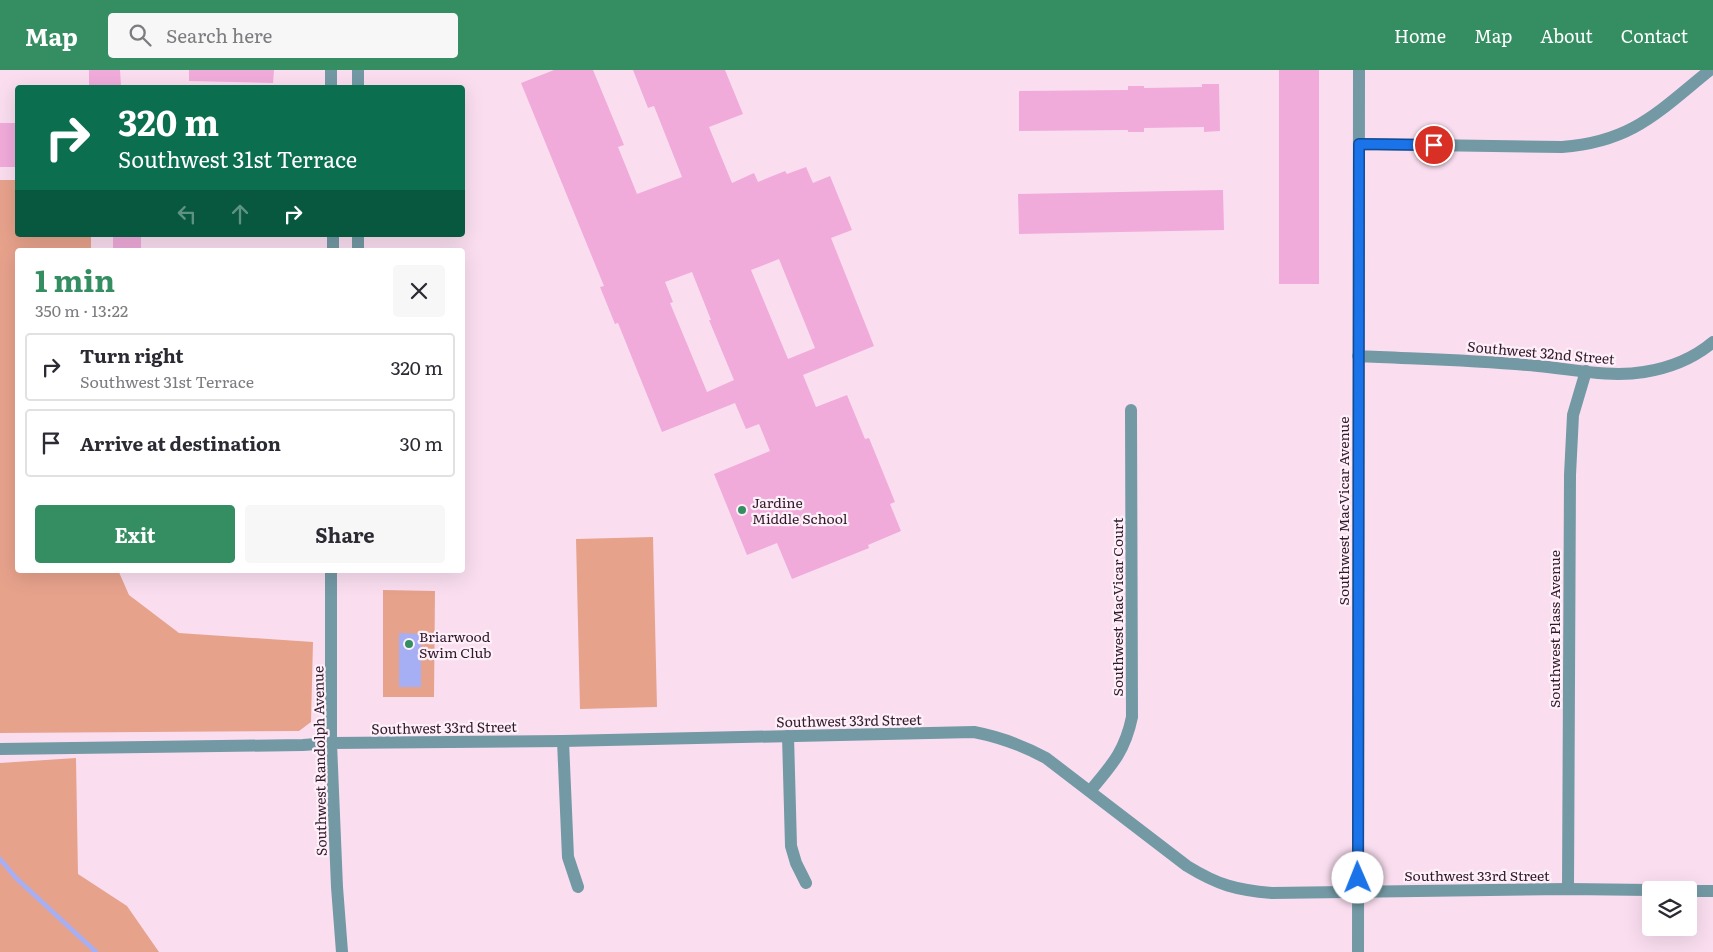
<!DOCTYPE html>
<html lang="en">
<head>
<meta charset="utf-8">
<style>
  :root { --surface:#fff; --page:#f7f7f7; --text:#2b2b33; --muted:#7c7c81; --line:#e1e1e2; --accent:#358d62 }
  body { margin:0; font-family:Literata,serif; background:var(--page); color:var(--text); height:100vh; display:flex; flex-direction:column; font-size:19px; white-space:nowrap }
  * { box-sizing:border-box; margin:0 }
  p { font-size:16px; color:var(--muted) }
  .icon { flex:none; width:28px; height:28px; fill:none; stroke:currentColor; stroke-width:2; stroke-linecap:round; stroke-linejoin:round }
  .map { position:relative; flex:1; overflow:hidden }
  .drawer { position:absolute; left:15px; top:178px; width:450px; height:325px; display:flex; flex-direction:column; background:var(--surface); border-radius:5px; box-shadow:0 5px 20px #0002 }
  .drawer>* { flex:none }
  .hud { position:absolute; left:15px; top:15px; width:450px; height:152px; border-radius:5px; box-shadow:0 5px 20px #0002; background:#0b6e4f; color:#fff; overflow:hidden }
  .buttons { position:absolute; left:1642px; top:811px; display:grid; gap:10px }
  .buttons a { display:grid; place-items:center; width:55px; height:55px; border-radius:5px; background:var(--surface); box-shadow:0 5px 20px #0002; font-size:25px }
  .pin { position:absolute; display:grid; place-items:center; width:42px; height:42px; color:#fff; margin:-21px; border:2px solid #fff; border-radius:50%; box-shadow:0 1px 5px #0007 }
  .me { position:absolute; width:55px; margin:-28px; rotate:359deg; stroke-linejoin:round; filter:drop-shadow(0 0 4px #0008) }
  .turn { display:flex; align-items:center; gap:18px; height:105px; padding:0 20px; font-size:22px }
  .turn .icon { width:65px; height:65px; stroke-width:2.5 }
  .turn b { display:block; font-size:35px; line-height:42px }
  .lanes { display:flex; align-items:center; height:48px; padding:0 20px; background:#0003; justify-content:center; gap:25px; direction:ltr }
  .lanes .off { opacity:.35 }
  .round { display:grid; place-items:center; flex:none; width:52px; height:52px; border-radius:5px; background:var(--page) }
  .overview { display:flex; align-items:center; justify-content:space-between; height:85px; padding:0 20px }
  h1 { font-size:30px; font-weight:700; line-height:38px; color:var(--accent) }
  .button { display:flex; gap:10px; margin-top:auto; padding:10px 20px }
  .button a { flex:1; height:58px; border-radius:5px; background:var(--accent); color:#fff; font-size:20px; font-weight:700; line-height:58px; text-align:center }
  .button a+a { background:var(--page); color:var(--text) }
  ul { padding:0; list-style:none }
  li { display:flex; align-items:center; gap:15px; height:68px; margin:0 10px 8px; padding:0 10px; border:2px solid var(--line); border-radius:5px }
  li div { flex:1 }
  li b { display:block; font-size:19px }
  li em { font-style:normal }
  header { display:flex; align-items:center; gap:30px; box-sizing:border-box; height:70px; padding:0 25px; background:var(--accent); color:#fff }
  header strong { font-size:24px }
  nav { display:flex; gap:28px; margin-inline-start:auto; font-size:18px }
  .search { width:350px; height:45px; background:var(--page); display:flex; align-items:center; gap:12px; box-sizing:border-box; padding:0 18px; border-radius:5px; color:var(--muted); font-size:19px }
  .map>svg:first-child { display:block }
  .green { fill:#e7a28c }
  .water { fill:#a6aef4 }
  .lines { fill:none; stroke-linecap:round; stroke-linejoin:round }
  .stream { stroke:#a6aef4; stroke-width:4.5 }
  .building { fill:#f0abdb; fill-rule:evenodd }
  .minor { stroke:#7399a5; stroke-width:12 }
  .tertiary { stroke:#7399a5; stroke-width:12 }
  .route-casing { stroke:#114b97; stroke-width:12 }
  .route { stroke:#1a73e8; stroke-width:9 }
  .poi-dot { fill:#358d62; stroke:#fef0f9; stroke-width:2 }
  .labels { text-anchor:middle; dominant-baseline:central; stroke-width:4.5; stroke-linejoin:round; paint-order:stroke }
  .street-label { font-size:14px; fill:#32192b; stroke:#fef0f9 }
  .poi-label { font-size:14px; fill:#32192b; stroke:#fef0f9; text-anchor:start }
</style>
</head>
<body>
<header>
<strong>Map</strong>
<div class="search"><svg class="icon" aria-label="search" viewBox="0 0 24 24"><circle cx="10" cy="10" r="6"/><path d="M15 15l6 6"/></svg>Search here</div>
<nav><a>Home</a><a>Map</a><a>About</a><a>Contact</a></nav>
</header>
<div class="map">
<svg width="1713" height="882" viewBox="0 0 1713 882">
  <rect width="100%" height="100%" fill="#fadef0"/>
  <!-- green -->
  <path class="green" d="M0,110H17L18,165H91V180H18V500H118L129,525L179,563L313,572L311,652L299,661L0,663Z
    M653,467L657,637L580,639L576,469Z
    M383,520L435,521L434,627H383Z
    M76,688L78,804L127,836L159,882H0V693Z"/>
  <!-- water -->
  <path class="water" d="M399,563L421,564V617H399Z"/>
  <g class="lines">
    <!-- stream -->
    <path class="stream" d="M0,789L16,808L96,882"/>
  </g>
  <!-- building -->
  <path class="building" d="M89,0H120L121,16L89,17Z
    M189,0H274L273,13L189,11Z
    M554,0H593L624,75L618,77L637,124L682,107L654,36L648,38L633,0H725L743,44L709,57L732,113L754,103L758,112L785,101L787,104L806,97L813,113L830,106L852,160L831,168L874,276L803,305L816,337L847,325L865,369L869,368L895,432L890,434L901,461L868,475L869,478L792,509L777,473L747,485L714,404L770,381L759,354L746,359L735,333L662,362L618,253L615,254L600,217L604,216L521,13ZM779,189L815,278L788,289L751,200ZM692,202L711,250H709L734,310L707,322L670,233L673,232L665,212Z
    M1279,0H1319V214H1279Z
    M1202,14H1219L1220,61L1204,62V57L1144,58V62H1128V60L1019,61V21L1128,20V16H1144V18L1202,17Z
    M0,53H18V97H0Z
    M1223,120L1224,160L1019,164L1018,124Z
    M113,165H141V180H113Z"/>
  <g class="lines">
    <!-- minor -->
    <path class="minor" d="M358,0V18
      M1359,74L1562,77C1632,72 1658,42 1710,0
      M358,165V180
      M1358,286C1418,289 1478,290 1538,296C1572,299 1609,308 1644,302C1669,298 1694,288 1713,272
      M788,666L791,776L796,793L806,813
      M563,671L568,787L578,817
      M0,679L303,675L331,673
      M1090,721C1112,695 1125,681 1132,647L1131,340
      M1568,819L1570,405L1573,345L1586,301
      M1358,882L1359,0"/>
    <!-- tertiary -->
    <path class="tertiary" d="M331,0V18
      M333,165V180
      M331,500V673L337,817L342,882
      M331,673L563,671L974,662C1000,667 1022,675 1046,688L1187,796C1218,815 1236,820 1272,823L1568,819L1651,820
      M1689,821H1713"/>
  </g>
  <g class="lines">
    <!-- route casing -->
    <g class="route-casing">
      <path id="route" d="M1358,808L1359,74L1434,75"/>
    </g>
    <!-- route -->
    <use href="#route" class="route"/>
  </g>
  <!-- markers -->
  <g class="poi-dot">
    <circle cx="742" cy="440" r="5"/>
    <circle cx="409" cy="574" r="5"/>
  </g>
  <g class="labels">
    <!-- street labels -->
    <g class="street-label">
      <text transform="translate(1541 282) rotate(5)">Southwest 32nd Street</text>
      <text transform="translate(1343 441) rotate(-90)">Southwest MacVicar Avenue</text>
      <text transform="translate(1117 537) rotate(-90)">Southwest MacVicar Court</text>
      <text transform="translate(1554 559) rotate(-90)">Southwest Plass Avenue</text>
      <text transform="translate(849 650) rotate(-1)">Southwest 33rd Street</text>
      <text transform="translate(444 657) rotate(-1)">Southwest 33rd Street</text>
      <text transform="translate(319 691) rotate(-91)">Southwest Randolph Avenue</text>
      <text x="1477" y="805">Southwest 33rd Street</text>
    </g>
    <!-- poi labels -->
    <g class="poi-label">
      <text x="752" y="432">Jardine<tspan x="752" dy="16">Middle School</tspan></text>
      <text x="419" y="566">Briarwood<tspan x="419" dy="16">Swim Club</tspan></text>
    </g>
  </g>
</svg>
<div class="buttons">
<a><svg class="icon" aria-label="layers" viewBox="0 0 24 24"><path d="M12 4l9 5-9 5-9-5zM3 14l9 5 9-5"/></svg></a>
</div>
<div class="pin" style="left:1434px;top:75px;background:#d93025"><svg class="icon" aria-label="arrive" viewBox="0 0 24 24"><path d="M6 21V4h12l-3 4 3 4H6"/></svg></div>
<svg class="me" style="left:1358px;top:808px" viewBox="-20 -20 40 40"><circle r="19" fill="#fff"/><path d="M0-13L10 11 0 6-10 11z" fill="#1a73e8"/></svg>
<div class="hud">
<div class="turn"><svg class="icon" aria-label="right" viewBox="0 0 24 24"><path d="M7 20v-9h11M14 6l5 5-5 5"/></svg><div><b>320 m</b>Southwest 31st Terrace</div></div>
<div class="lanes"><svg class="icon off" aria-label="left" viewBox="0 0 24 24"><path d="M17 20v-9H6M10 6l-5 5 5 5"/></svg><svg class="icon off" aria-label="ahead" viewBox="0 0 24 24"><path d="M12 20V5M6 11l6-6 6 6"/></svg><svg class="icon" aria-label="right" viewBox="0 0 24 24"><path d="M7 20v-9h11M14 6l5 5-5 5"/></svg></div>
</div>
<section class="drawer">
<div class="overview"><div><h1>1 min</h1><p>350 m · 13:22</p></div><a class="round"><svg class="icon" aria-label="close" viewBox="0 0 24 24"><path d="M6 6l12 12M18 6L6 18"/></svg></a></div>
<ul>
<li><svg class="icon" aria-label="right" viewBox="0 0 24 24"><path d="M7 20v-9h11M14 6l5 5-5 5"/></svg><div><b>Turn right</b><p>Southwest 31st Terrace</p></div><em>320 m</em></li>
<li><svg class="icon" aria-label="arrive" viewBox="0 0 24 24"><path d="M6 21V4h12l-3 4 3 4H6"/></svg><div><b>Arrive at destination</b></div><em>30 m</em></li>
</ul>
<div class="button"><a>Exit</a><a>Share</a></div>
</section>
</div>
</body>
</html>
